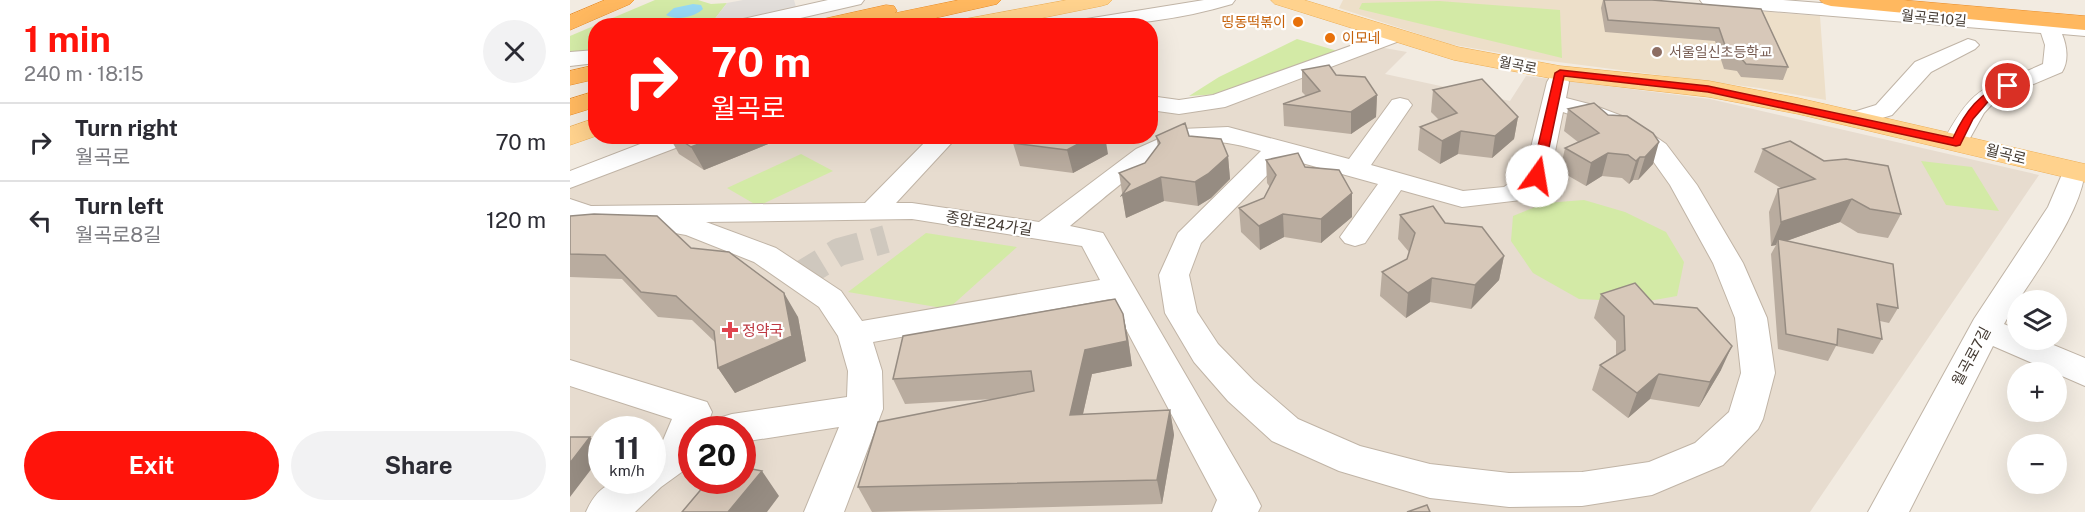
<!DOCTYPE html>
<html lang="en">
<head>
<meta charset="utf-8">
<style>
  :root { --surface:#fff; --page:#f2f2f3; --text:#2b2b33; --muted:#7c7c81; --line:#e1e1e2; --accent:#ff140b }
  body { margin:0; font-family:"Public Sans","Noto Sans KR",sans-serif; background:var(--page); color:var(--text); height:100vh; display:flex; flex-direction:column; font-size:22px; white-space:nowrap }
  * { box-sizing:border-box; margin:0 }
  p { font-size:20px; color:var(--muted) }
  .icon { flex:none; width:33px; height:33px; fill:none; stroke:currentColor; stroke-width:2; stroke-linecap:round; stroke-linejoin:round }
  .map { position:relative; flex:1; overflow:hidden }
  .panel { display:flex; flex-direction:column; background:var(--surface); width:570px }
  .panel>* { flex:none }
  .banner { position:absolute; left:18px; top:18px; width:570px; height:126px; border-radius:24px; box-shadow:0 6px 24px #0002; background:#ff140b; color:#fff; overflow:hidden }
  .buttons { position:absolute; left:1437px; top:290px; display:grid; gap:12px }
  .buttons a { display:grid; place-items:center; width:60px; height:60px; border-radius:50%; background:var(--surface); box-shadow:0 6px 24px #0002; font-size:30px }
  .speed { position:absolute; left:18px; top:416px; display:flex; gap:12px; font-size:30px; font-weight:700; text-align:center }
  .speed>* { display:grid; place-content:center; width:78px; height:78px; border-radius:50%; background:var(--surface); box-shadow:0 6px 24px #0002; line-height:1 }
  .speed small { font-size:15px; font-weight:400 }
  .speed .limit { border:9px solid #d22; background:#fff; color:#111 }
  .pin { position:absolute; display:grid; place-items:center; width:51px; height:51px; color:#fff; margin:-26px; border:3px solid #fff; border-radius:50%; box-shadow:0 2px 6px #0007 }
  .me { position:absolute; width:66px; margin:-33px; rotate:13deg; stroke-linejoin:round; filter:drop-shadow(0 0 4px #0008) }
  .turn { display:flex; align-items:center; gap:21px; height:126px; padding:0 24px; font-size:27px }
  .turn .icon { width:78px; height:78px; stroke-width:2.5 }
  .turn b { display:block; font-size:42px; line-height:51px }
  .round { display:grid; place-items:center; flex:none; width:63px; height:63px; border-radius:32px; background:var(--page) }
  .summary { display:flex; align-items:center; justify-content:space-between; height:102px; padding:0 24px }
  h1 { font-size:36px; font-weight:700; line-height:45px; color:var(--accent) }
  .action { display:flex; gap:12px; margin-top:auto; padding:12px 24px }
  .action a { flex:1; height:69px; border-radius:36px; background:var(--accent); color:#fff; font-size:24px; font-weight:700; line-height:69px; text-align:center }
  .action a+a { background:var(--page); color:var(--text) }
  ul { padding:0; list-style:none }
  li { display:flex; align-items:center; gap:18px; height:78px; padding:0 24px; border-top:2px solid var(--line) }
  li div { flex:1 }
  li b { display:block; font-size:22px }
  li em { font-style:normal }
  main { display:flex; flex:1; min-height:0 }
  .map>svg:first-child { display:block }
  .residential { fill:#e7dccf; fill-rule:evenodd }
  .education { fill:#eddfc9 }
  .green { fill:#d3eaa6 }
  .parking { fill:#e2deda }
  .water { fill:#97d9f5 }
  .pier { fill:#f2ebe1 }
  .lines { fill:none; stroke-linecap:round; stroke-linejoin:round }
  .minor-tunnel { stroke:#cfc8be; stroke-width:28; stroke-dasharray:28 14; stroke-linecap:butt }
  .minor-casing { stroke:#c0b4a6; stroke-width:2 }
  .major-casing { stroke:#ecae55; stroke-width:1 }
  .highway-casing { stroke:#e88a25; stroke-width:1 }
  .minor { fill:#fff; fill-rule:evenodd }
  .major { fill:#ffd28d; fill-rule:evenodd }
  .highway { fill:#ffb85f; fill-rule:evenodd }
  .wall { fill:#b9ac9f }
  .shaded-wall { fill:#968c82 }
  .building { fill:#d7c8b9; stroke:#968c82; stroke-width:1.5 }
  .route { fill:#ff140b; stroke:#a60d07; stroke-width:1.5 }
  .food-dot { fill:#e8710a; stroke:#fff; stroke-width:2 }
  .education-dot { fill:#8d6e63; stroke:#fff; stroke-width:2 }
  .health-dot { fill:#e0444e; stroke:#fff; stroke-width:2 }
  .labels { text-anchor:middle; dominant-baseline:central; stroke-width:4.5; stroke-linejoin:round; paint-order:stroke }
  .far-street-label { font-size:14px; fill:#433a32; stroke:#fff }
  .far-food-label { font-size:14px; fill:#c56008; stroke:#fff; text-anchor:end }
  .far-education-label { font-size:14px; fill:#785e54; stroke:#fff; text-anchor:start }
  .street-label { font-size:15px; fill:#433a32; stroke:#fff }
  .health-label { font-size:15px; fill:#be3a42; stroke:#fff; text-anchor:start }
</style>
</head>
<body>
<main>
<section class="panel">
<div class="summary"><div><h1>1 min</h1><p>240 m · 18:15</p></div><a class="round"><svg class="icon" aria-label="close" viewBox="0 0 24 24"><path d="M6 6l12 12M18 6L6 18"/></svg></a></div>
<ul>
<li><svg class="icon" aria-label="right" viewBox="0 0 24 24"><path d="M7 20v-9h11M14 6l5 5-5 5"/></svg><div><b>Turn right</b><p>월곡로</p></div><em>70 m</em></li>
<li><svg class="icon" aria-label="left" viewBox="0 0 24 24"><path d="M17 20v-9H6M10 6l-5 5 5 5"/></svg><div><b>Turn left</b><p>월곡로8길</p></div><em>120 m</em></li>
</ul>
<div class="action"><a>Exit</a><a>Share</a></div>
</section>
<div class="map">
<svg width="1515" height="512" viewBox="0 0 1515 512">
  <rect width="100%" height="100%" fill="#f2ebe1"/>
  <!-- residential -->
  <path class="residential" d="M803,46L837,52L815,74L940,101L956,76L1140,99L1469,175L1240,512H0V181L122,137L580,136L581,103L609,106ZM32,429H82V480H32ZM122,429H172V480H122Z"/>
  <!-- education -->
  <path class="education" d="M773,0H1046L1250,16L1256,100L1189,88L965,59L879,44L769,8Z"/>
  <!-- green -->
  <path class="green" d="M85,0H128L141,4L157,3L140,25L26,26L25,52L0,55V36Z
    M869,1L990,10L992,58L789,9L792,3Z
    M727,39L771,52L649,94L619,96L649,77Z
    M231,154L263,171L188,206L157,188Z
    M1351,161L1402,167L1429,211L1376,205Z
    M1014,200L1055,212L1096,232L1114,262L1107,296L1073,302L1009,299L963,273L941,241L943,216L975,203Z
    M356,233L447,247L378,309L278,292Z"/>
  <!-- parking -->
  <path class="parking" d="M173,0H224L226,7L140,25L157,3Z"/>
  <!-- water -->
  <path class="water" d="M123,4L131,5L133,9C124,17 107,21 96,15L104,8Z"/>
  <!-- pier -->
  <path class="pier" d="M1405,0L1515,2V12L1408,3Z"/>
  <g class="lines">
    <!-- minor-tunnel -->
    <path class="minor-tunnel" d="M228,277L269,252L316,239"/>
    <!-- minor casing -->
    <g class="minor-casing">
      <path id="minor" d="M258,0H294L291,4L196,26H157L160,22Z
        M634,0H665L662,4C609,20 555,26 500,26L503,22L510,20Z
        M1130,0H1213L1515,24V36L1492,34C1497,46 1499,61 1492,72L1426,100L1414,113L1395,147L1386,150L1377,147L1373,142C1406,80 1416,90 1473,64L1475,45L1471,33L1140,6L1133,4Z
        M825,30L832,32L835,36L832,40L655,107L609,114L580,110V96L609,100L643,95Z
        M1398,39L1405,41L1409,45L1405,49L1361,72L1322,115L1286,126L1277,124L1274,119L1277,114L1306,105L1345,62Z
        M26,50V63L0,66V52Z
        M988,75L996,77L999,82L996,98L1023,105L1060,119L1096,144L1127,185L1173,263L1197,318L1205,373L1193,419L1188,429L1153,465L1082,495L1012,506L939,507L860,498L769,471L702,441L658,401L624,362L595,313L589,275L608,233L691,151C667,144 644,139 618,143C589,148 525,206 500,226L533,233L685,494L691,506L688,512H642L647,500L540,299L303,342L312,371L313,409L274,512H234L269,427L172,442V429H143L149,418L162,414L277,397L278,371L268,336L249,307L184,262L116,235L94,231L90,225L91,223L17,224L0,218V199L21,206L295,203L361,136H388L326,203H342L469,222L566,149L611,129L658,127L779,159L822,100L830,98L838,100L842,105L801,165L893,191L934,187L955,172L977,82L980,77ZM993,112L1042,129L1078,154L1100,185L1143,263L1165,318L1171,373L1159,412L1125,443L1079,462L1012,472L939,473L860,464L790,446L728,419L684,381L648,344L627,312L619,275L631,243L714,158L808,184L770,237L775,243L785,246L795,243L831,190L892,207L951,200L976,182L980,176ZM342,219L512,246L530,280L292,321L271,291L206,248L136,222Z
        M91,136H127L124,141L0,188V171Z
        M1505,163L1515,166C1515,213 1457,282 1434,324L1448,330V339H1469L1515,358V386L1423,346L1339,512H1298L1404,319L1478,207L1496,165Z
        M0,360L137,402L142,412L136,429H122L120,466L91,487L65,512H16C31,478 50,480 82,480V451L91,445L102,419L0,386Z"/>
    </g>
    <!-- major casing -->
    <g class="major-casing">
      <path id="major" d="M497,0H542L538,4L531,6L432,26H384L387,21L395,19Z
        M701,0H734L888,47L990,66L1139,81L1228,98L1515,164V182L1228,114L1139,97L990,80L884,60L705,4Z
        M26,118V136L0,145V127Z"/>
    </g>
    <!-- highway casing -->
    <g class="highway-casing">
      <path id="highway" d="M35,0H64L60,4L0,30V15Z
        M389,0H431L427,4L330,26H241L244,21L316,5L324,6L327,11L325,13Z
        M1250,0H1332L1515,16V30L1261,6L1254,4Z
        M26,65V79L0,85V71Z
        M26,91V107L0,115V99Z"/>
    </g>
    <!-- minor -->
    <use href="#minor" class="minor"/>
    <!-- major -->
    <use href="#major" class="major"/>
    <!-- highway -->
    <use href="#highway" class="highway"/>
  </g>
  <!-- wall -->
  <path class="wall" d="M1033,0H1082L1191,9L1218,67L1213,80L1171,77L1167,71L1154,69L1145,41L1035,32L1031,8Z
    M732,70L766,75L807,95L806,117L781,134L714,126L713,104L736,96L732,92Z
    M863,90L948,117L944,139L922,158L888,154L870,164L848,150L850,127L869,120L861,112Z
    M998,109L1038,115L1083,164L1068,180H1063L1059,184L1052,178L1032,176L1016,186L990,171L995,148L1008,142L994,131Z
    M99,136H218L134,170L109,154Z
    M586,136H619L658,156L660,179L641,198L628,206L594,201L556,218L549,173L575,163L588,146Z
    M443,143L538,154L503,173L450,166Z
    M1193,149L1331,214L1318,238L1288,233L1270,222L1216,241L1328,308L1319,323L1310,321L1312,339L1303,354L1266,346L1258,361L1208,349L1201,254L1206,245L1201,246L1199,212L1208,189L1211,188L1184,172Z
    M696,160L735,167L782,193V217L751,243L714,237L690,250L671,232L669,208L694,198L700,187L697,183Z
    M830,215L875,223L934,256L929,280L901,309L860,302L836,318L810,296L812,272L837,259L839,252L828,239Z
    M0,216L121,248L228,317L236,361L165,393L148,368L145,342L122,320L88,317L52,279L0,277Z
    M1031,294L1084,304L1151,370L1129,407L1080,399L1058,418L1022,390L1030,365L1046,355V341L1024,318Z
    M553,314L558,338L562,366L522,374L513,414L600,410L604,435L592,504L302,512L288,487L423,399L335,404L323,379Z"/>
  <!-- shaded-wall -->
  <path class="shaded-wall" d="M807,95L806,117L781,134V112Z
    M948,117L944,139L922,158L925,136Z
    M891,131L888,154L870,164L872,141Z
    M149,136H218L134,170L121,147Z
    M523,136H535L538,154L503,173L497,150Z
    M1089,142L1083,164L1068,180L1075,157Z
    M1038,153L1032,176L1016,186L1021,163Z
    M658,156L660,179L641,198L628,206L625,182Z
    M1070,157L1063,180L1059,184L1066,161Z
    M591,177L594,201L556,218L552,195Z
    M782,193V217L751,243V219Z
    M1282,199L1270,222L1208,244V239L1206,245L1201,246L1211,222Z
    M713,214L714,237L690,250L689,226Z
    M934,256L929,280L901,309L905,285Z
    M862,278L860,302L836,318L838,293Z
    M214,293L228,317L236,361L165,393L148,368Z
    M553,314L558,338L562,366L522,374L507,440L500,415L515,350Z
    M1162,346L1151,370L1129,407L1140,382Z
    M1089,374L1080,399L1058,418L1067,393Z
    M600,410L604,435L592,504L587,480Z
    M20,437L32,449V455L0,497V463Z
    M192,471L209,496L197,512H158Z"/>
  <!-- building -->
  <path class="building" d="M1034,0H1082L1191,9L1218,67L1176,64L1171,58L1159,57L1149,28L1038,20Z
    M759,65L766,75L795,77L807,95L781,112L713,104L750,91L732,70Z
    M912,79L948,117L925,136L891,131L872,141L850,127L887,113L863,90Z
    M1024,103L1038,115L1057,116L1083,133L1089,142L1075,157H1070L1066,161L1058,155L1038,153L1021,163L995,148L1029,133L998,109Z
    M615,123L619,136L651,139L658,156L638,174L625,182L591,177L552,195L560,184L549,173L575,163L590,143L586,136Z
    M105,136H149L121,147Z
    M450,136H523L497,150L443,143Z
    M1220,141L1254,161L1276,159L1318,166L1331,214L1300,209L1282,199L1211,222L1208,189L1245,179L1193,149Z
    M728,153L735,167L769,170L782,193L751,219L713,214L689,226L669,208L694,198L706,175L696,160Z
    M863,206L875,223L912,227L934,256L905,285L862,278L838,293L812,272L837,259L845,233L830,215Z
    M24,214L87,216L121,248L159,252L214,293L222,336L148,368L144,331L106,296L71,292L35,255L0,254V216Z
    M1208,239L1323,264L1328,308L1307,304L1312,339L1268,329L1267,345L1216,334Z
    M1065,283L1084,304L1127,308L1162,346L1140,382L1089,374L1067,393L1030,365L1055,350L1054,316L1031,294Z
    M545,299L553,314L557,341L515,350L500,415L600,410L587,480L288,487L308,422L464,391L461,371L323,379L333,336Z
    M0,437H20L0,463Z
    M172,467L192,471L158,512H112L139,480H172Z
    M857,505L860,512H837Z"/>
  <!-- route -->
  <path class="route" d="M990,70L1138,86L1383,138C1395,112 1410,91 1438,83L1444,86L1422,97L1403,119L1390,145L1386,146L1138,92L994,76L973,176L967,179L961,176L985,73Z"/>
  <!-- markers -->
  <g class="food-dot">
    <circle cx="728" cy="22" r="6"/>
    <circle cx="760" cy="38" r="6"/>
  </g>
  <circle class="education-dot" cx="1087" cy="52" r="6"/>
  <path class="health-dot" d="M157 321h6v6h6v6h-6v6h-6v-6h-6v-6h6z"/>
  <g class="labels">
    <!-- far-street labels -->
    <g class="far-street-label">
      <text transform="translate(1364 18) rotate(5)">월곡로10길</text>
      <text transform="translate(948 65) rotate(11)">월곡로</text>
    </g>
    <!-- far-food labels -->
    <g class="far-food-label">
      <text x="716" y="22">띵동떡볶이</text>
      <text x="772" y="38" text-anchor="start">이모네</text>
    </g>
    <!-- far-education labels -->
    <g class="far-education-label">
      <text x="1099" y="52">서울일신초등학교</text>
    </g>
    <!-- street labels -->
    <g class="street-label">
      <text transform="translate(1436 154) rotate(14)">월곡로</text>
      <text transform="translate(419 223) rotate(9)">종암로24가길</text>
      <text transform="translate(1401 356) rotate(-62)">월곡로7길</text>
    </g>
    <!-- health labels -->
    <g class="health-label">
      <text x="172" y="330">정약국</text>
    </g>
  </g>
</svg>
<div class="buttons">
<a><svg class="icon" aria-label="layers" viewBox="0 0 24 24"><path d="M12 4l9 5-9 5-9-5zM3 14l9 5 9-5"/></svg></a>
<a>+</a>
<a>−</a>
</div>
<div class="speed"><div>11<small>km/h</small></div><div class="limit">20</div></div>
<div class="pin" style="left:1438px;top:86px;background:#d93025"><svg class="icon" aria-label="arrive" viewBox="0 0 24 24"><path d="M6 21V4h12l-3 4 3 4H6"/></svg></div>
<svg class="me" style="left:967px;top:176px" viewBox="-20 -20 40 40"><circle r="19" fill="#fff"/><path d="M0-13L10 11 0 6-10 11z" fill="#ff140b"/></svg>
<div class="banner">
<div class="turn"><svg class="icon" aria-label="right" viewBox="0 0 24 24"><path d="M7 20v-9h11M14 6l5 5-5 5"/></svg><div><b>70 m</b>월곡로</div></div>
</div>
</div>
</main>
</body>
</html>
